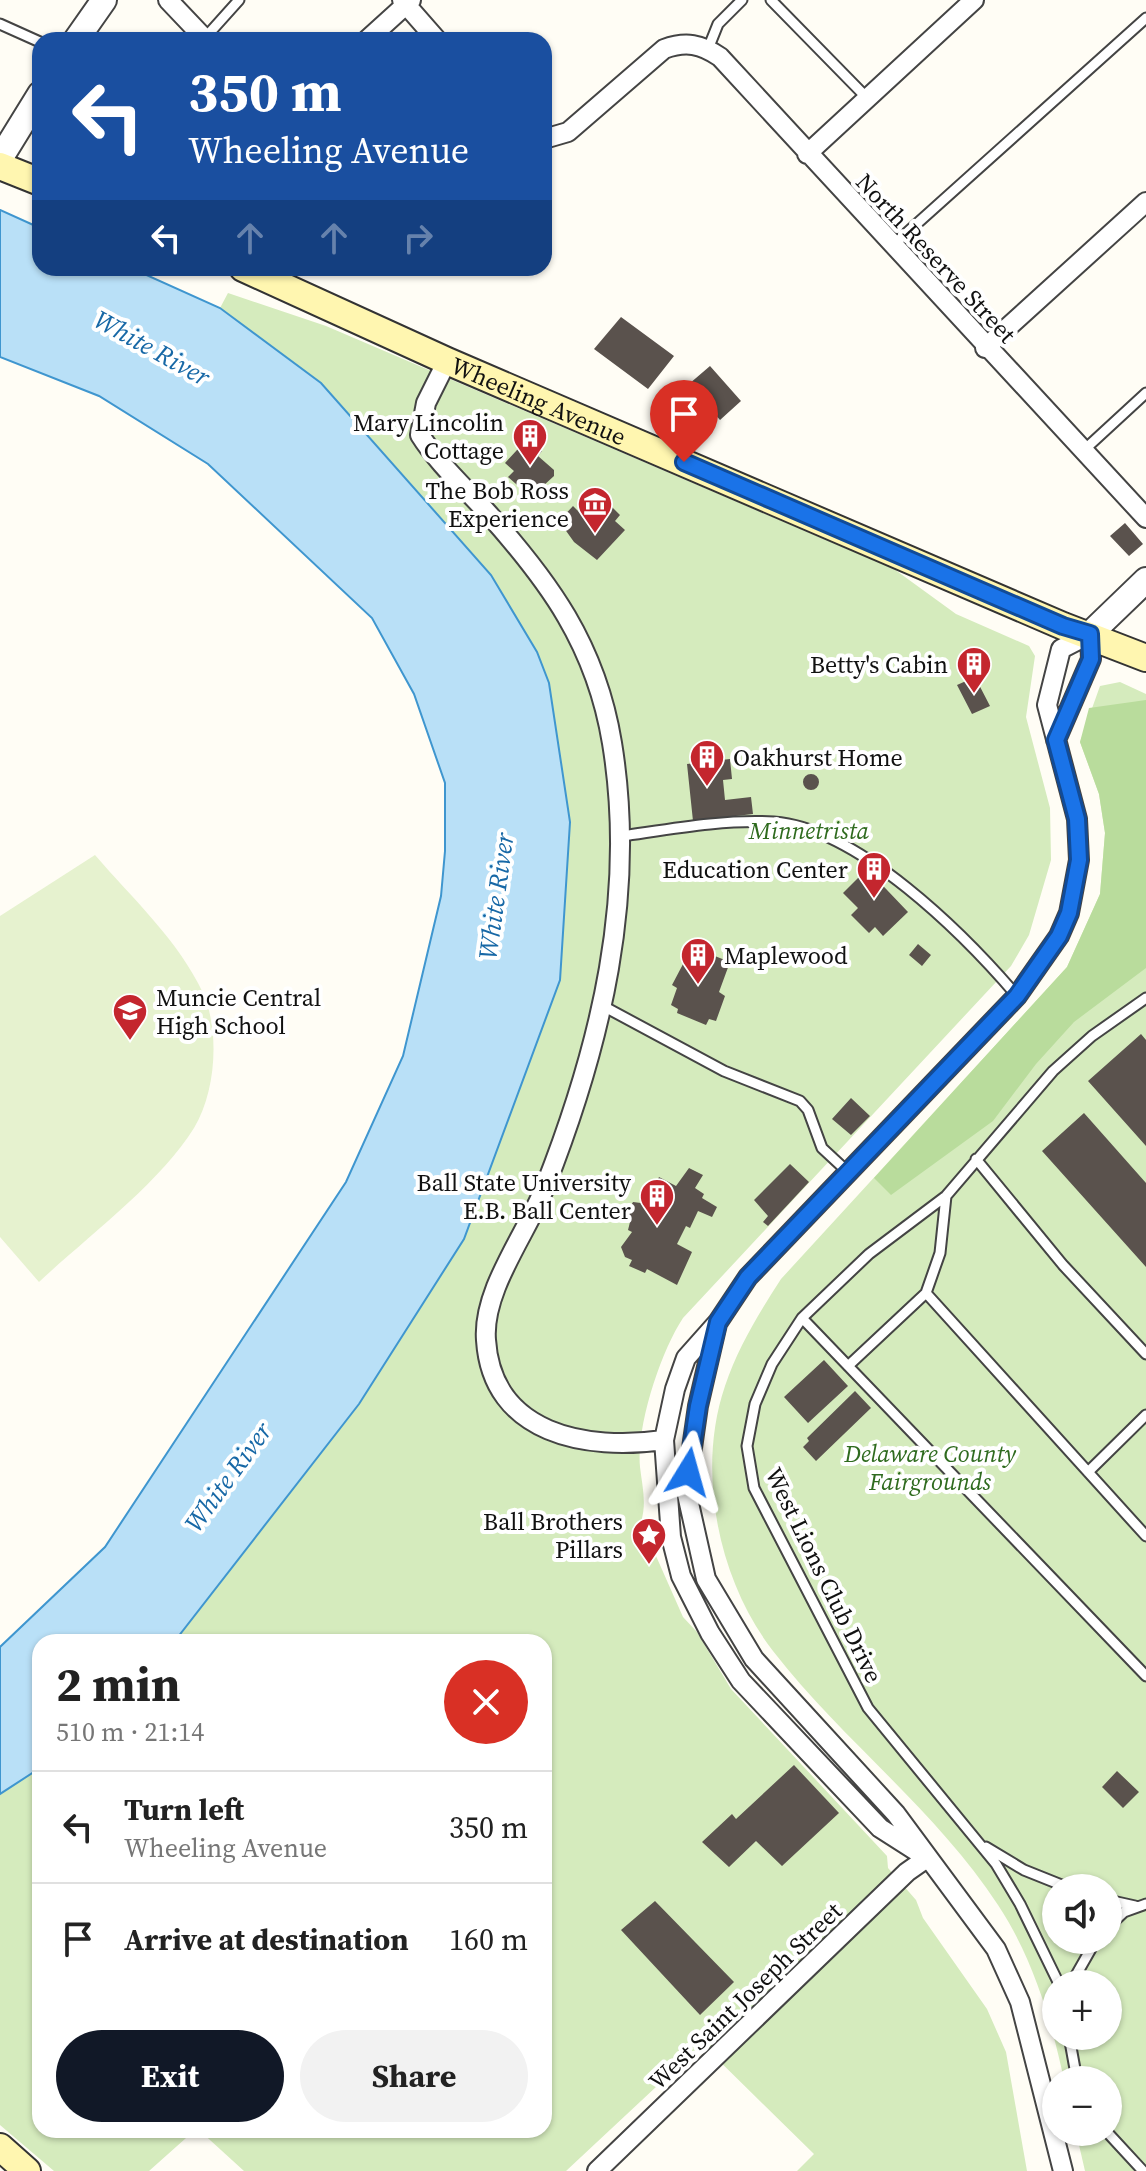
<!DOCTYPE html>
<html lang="en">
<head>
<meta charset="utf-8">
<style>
  :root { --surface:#fff; --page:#f2f2f2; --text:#222; --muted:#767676; --line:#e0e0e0; --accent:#111827 }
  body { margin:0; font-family:"Source Serif 4",serif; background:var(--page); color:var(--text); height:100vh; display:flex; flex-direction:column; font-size:30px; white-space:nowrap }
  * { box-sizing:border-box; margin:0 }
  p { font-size:26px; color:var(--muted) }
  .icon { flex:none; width:44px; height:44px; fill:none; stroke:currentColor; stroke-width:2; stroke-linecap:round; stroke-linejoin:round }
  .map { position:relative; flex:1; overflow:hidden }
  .side { position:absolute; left:32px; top:1634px; width:520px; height:504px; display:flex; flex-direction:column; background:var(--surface); border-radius:24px; box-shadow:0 2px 6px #0004 }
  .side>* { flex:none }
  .hud { position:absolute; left:32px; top:32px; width:520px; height:244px; border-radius:24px; box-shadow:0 2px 6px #0004; background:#1a4fa0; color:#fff; overflow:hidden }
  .buttons { position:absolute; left:1042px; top:1874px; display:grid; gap:16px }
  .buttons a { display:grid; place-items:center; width:80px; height:80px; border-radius:50%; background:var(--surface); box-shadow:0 2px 6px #0004; font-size:40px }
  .pin { position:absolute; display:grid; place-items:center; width:68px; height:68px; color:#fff; margin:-82px -34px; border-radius:50% 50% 50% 0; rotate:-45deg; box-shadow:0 0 8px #0007 }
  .pin .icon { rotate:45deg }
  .me { position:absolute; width:88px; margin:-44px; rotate:8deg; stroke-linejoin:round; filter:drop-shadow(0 0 6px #0008) }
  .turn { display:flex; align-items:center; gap:28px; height:168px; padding:0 24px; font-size:36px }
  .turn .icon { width:104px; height:104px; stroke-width:2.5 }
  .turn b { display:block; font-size:56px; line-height:68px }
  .lanes { display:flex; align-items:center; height:76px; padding:0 24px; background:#0003; justify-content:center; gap:40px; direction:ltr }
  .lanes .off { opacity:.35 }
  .round { display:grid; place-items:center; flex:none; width:84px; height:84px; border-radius:42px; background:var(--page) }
  .headline { display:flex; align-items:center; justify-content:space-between; height:136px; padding:0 24px }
  h1 { font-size:48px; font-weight:700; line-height:60px }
  .cta { display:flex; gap:16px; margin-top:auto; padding:16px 24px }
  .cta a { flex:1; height:92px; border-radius:48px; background:var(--accent); color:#fff; font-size:32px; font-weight:700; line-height:92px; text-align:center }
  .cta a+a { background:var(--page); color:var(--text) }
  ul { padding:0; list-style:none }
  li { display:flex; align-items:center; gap:24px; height:112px; padding:0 24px; border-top:2px solid var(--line) }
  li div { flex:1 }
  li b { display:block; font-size:30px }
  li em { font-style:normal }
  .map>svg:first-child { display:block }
  .green { fill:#d5ebbd; fill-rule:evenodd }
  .forest { fill:#b9dc9c }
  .pitch { fill:#e6f2cf }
  .water { fill:#b9e0f7; stroke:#3f96cf; stroke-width:2 }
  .building { fill:#5a524d }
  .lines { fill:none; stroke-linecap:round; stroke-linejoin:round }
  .service-casing { stroke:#444; stroke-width:13 }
  .minor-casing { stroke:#444; stroke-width:22 }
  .tertiary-casing { stroke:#444; stroke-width:28 }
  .secondary-casing { stroke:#333; stroke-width:30 }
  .service { stroke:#fff; stroke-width:9 }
  .minor { stroke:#fff; stroke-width:18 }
  .tertiary { stroke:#fff; stroke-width:24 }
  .secondary { stroke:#fff6b0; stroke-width:26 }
  .route-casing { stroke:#114b97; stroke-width:20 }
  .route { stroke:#1a73e8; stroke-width:14 }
  .labels { text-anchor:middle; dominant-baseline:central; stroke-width:8; stroke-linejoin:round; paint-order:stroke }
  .street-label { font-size:24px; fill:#111; stroke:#fff }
  .poi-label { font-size:24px; fill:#111; stroke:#fff; text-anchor:end }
  .park-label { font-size:24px; font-style:italic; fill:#2f6b1f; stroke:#fff }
  .water-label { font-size:26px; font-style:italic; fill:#1768a6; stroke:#fff }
</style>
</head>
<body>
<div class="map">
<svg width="1146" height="2171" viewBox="0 0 1146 2171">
  <rect width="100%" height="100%" fill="#fffdf5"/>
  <!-- green -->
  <path class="green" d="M228,293L326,326L894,569L956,614L1029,646L1035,656L1026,717L1050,808L1051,860L1029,935L1011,966L683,1318C661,1351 636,1426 640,1467C642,1485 647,1503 641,1522L683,1617L697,1632L731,1689L887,1856L888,1868L916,1900L923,1918L987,2009L1006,2052L1027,2171H797L814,2154L702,2044L566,2171H244L199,2130H544V1642H174L359,1404L464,1239L560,980L570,822L549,683L537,652L491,575L321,383L220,308Z
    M1120,682L1146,694V2171H1085L1076,2132H1108V2080H1064C1051,2019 1033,1958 998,1905C936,1810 842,1740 773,1651C718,1580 696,1471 725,1386C738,1347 759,1313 781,1279L1067,967L1100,894L1105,833L1099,794L1080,742L1100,686ZM1056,1888H1108V1940H1056ZM1056,1984H1108V2036H1056Z
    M40,1768V2130H195L149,2171H54L0,2125V1794Z"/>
  <!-- forest -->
  <path class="forest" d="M1146,700V968L1074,1022L1036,1064L993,1121L891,1195L874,1178L1067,967L1100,894L1105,833L1099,794L1080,742L1089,708Z"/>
  <!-- pitch -->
  <path class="pitch" d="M95,855C132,898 179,941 203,993C220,1031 216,1092 194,1128C160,1183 87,1237 39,1282L0,1237V916Z"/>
  <!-- water -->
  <path class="water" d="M0,210L40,228V268H131L220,308L321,383L491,575L537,652L549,683L570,822L560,980L464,1239L359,1404L174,1642H40V1768L0,1794V1647L105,1547L346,1182L403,1056L441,896L445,851V783L414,694L372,618L208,464L99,396L0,357Z"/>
  <!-- building -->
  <path class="building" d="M621,317L674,356L648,389L594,349Z
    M710,366L741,401L720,420L689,384Z
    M528,438L542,451L538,456L554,470V476L531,497L508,477L514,471L505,463Z
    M610,505L620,515L615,521L625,530L597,560L574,542L559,521L573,506L579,512L582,509L593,520Z
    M1125,523L1143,544L1129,556L1110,536Z
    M975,677L990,706L972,714L957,685Z
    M730,759L732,779L723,780L725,800L751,797L753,814L693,821L687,764Z
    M803 782a8 8 0 1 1 16 0a8 8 0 1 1-16 0Z
    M867,869L908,912L883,936L875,927L869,933L851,915L858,908L843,893Z
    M918,944L931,955L922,966L909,955Z
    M692,947L730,962L719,992L725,996L716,1021L709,1019L706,1025L677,1013L678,1009L671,1005L677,988L672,985Z
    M1141,1034L1146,1040V1146L1088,1081Z
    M851,1098L870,1116L851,1135L832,1119Z
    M1084,1113L1146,1183V1267L1042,1151Z
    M790,1164L809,1182L768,1226L763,1222L768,1216L754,1200Z
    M689,1168L703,1175L695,1188L704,1194L702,1198L717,1207L712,1217L698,1211L690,1228L686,1226L677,1244L692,1252L677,1285L647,1269L645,1273L629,1266L632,1260L625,1257L621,1247L632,1232L628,1230L631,1218L625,1216L633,1202L641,1203L646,1195L650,1197L659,1177L676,1186Z
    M824,1360L848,1386L808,1423L784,1397Z
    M855,1391L871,1408L816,1461L803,1447L809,1441L807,1438Z
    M794,1765L839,1813L782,1866L756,1841L729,1867L702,1842L732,1814L736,1819Z
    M1117,1771L1139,1792L1123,1808L1102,1787Z
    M655,1901L734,1982L700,2015L621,1930Z"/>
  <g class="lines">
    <!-- service casing -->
    <g class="service-casing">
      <path id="service" d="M771,0L868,99
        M0,24L40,42
        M204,39L239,0
        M708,49L718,24L742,0
        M892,246L1146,18
        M1083,451L1146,393
        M622,836C671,829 724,819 774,822C858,828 964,934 1017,996
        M603,1006L724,1071L800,1101L808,1110L822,1148L850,1174
        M976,1159L1063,1265L1146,1354
        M926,1293L1146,1536
        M802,1318L1146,1676
        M848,1366L926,1293L940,1253L946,1196
        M1088,1472L1146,1415
        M986,1847L1024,1870L1069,1888
        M1108,1900L1135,1906
        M1108,1927L1124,1912L1146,1904
        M1059,1984L1020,1904L996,1864L868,1708L754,1488L747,1446L755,1404L772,1364L802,1318L869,1254L946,1196L1053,1071L1092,1036L1146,998
        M1071,1984L1096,1940
        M1069,2036L1077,2080
        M1107,2132L1143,2171"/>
    </g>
    <!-- minor casing -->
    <g class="minor-casing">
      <path id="minor" d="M168,0L206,40
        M402,0L437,40
        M367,40L411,0
        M544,139L568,132L664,49C686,41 701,44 720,57L1146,518
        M807,154L974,0
        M985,348L1146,202
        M447,361L426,403L420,435C437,462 463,486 485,510C549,581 596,645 612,743C637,895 601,1045 545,1187C527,1233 482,1290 486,1340C492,1435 587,1451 664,1440
        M717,1324L698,1406L686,1490L706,1579L754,1659L896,1814L996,1949L1020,2002L1063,2171
        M927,1858L880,1828L741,1681L710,1633L681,1576L671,1537L664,1440L675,1389L686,1358L718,1322L748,1277L1017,996L1059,936L1069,913L1079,860L1077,819L1047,705L1061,649L1090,634L1091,659L1056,740
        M597,2171L907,1872L927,1858"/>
    </g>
    <!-- tertiary casing -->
    <g class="tertiary-casing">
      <path id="tertiary" d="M76,40L104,0
        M0,159L40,94
        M1090,634L1146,580"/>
    </g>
    <!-- secondary casing -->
    <g class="secondary-casing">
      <g id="secondary">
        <path d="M0,166L40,182"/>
        <path id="s1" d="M243,268L447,361L1063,626L1146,658"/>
        <path d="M0,2147L27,2171"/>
      </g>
    </g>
    <!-- service -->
    <use href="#service" class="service"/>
    <!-- minor -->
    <use href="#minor" class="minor"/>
    <!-- tertiary -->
    <use href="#tertiary" class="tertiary"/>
    <!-- secondary -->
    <use href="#secondary" class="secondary"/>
  </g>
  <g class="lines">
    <!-- route casing -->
    <g class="route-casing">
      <path id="route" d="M684,462L1063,626L1090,634L1091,659L1056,740L1077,819L1079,860L1069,913L1059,936L1017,996L748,1277L718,1322L698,1406L688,1472"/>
    </g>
    <!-- route -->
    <use href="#route" class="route"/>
  </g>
  <!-- icons -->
  <defs>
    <g id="building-pin" transform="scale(1.8)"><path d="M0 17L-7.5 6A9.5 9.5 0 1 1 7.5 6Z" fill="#c4262e" stroke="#fff"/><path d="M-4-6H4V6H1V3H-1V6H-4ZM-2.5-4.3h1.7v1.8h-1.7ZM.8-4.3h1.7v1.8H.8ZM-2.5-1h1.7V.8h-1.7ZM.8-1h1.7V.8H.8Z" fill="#fff"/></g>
    <g id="museum-pin" transform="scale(1.8)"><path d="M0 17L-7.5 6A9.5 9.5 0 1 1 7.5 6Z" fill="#c4262e" stroke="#fff"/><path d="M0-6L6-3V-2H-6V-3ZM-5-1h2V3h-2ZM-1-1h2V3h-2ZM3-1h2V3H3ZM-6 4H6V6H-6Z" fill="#fff"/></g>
    <g id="school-pin" transform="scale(1.8)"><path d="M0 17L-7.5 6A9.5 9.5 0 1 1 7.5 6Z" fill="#c4262e" stroke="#fff"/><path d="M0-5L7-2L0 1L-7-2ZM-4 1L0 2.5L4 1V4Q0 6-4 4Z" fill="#fff"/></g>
    <g id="sight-pin" transform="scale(1.8)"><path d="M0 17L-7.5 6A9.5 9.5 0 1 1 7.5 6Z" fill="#c4262e" stroke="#fff"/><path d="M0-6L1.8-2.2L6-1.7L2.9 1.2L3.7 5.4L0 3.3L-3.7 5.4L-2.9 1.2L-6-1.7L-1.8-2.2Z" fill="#fff"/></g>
  </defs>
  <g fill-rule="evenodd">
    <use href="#building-pin" x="530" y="436"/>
    <use href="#museum-pin" x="595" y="504"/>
    <use href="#building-pin" x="974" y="664"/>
    <use href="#building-pin" x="707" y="757"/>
    <use href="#building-pin" x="874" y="869"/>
    <use href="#building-pin" x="698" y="955"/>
    <use href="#school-pin" x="130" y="1011"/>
    <use href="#building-pin" x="657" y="1196"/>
    <use href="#sight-pin" x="649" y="1535"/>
  </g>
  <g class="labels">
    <!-- street labels -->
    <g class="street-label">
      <text transform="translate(936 258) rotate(47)">North Reserve Street</text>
      <text stroke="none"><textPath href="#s1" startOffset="324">Wheeling Avenue</textPath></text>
      <text transform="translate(824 1575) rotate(64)">West Lions Club Drive</text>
      <text transform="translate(745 1996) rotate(-44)">West Saint Joseph Street</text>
    </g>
    <!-- poi labels -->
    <g class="poi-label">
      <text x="504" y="422">Mary Lincolin<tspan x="504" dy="28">Cottage</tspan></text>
      <text x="569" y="490">The Bob Ross<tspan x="569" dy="28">Experience</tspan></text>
      <text x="948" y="664">Betty's Cabin</text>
      <text x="733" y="757" text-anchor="start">Oakhurst Home</text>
      <text x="848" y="869">Education Center</text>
      <text x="724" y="955" text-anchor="start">Maplewood</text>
      <text x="156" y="997" text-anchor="start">Muncie Central<tspan x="156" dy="28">High School</tspan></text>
      <text x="631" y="1182">Ball State University<tspan x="631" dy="28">E.B. Ball Center</tspan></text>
      <text x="623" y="1521">Ball Brothers<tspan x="623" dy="28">Pillars</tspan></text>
    </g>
    <!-- park labels -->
    <g class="park-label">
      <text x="809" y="830">Minnetrista</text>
      <text x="930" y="1453">Delaware County<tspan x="930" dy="28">Fairgrounds</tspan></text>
    </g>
    <!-- water labels -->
    <g class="water-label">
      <text transform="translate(152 348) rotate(29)">White River</text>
      <text transform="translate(496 896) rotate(-82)">White River</text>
      <text transform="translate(228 1477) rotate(-54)">White River</text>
    </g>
  </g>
</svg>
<div class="buttons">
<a><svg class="icon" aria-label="sound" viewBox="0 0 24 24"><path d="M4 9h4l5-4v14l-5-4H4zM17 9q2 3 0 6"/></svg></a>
<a>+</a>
<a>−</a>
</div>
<div class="pin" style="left:684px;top:462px;background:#d93025"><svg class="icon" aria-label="arrive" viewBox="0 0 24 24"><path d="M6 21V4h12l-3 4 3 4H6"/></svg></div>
<svg class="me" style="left:688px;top:1472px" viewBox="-20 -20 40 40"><path d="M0-17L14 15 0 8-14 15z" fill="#1a73e8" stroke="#fff" stroke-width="4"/></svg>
<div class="hud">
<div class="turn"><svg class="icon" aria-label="left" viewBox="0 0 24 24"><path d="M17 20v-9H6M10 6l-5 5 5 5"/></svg><div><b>350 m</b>Wheeling Avenue</div></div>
<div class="lanes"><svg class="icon" aria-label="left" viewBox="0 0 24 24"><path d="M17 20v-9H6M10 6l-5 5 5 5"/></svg><svg class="icon off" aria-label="ahead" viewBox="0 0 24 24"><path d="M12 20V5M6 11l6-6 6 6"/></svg><svg class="icon off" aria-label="ahead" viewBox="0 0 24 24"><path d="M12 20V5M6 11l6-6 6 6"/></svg><svg class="icon off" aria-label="right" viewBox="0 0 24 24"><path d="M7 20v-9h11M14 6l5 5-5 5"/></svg></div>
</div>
<section class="side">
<div class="headline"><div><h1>2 min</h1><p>510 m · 21:14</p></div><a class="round" style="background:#d93025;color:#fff"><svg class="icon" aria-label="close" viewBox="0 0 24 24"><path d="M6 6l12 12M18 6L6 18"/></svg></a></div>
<ul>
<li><svg class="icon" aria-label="left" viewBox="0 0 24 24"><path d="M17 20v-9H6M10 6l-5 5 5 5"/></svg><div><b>Turn left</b><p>Wheeling Avenue</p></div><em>350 m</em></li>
<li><svg class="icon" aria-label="arrive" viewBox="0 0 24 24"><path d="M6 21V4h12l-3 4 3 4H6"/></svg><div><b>Arrive at destination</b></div><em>160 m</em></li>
</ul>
<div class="cta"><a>Exit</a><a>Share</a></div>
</section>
</div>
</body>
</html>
